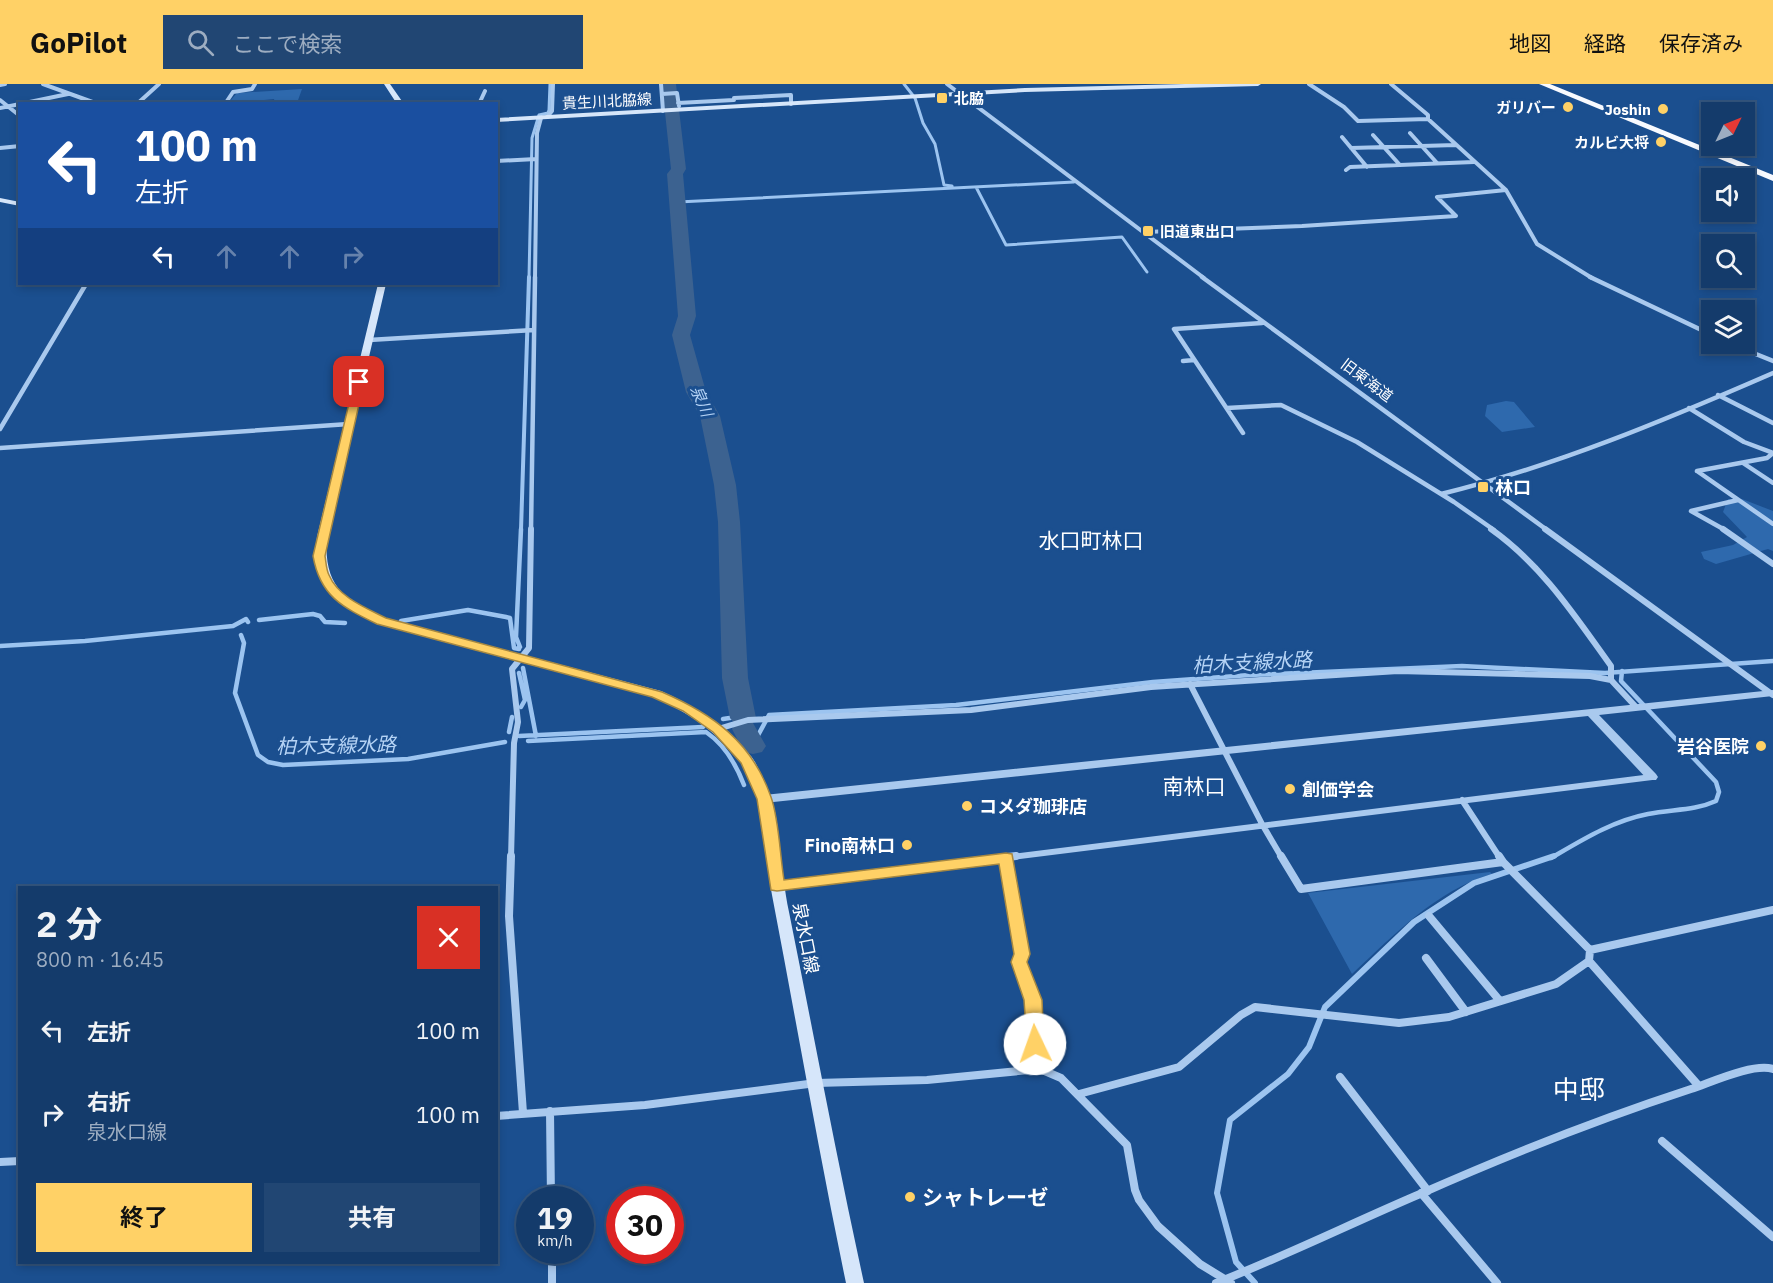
<!DOCTYPE html>
<html lang="ja">
<head>
<meta charset="utf-8">
<style>
  :root { --surface:#143b6b; --page:#214673; --text:#f1f3f6; --muted:#9dadc1; --line:#33557e; --accent:#ffd166 }
  body { margin:0; font-family:"IBM Plex Sans","Noto Sans JP",sans-serif; background:var(--page); color:var(--text); height:100vh; display:flex; flex-direction:column; font-size:22px; white-space:nowrap }
  * { box-sizing:border-box; margin:0 }
  p { font-size:20px; color:var(--muted) }
  .icon { flex:none; width:33px; height:33px; fill:none; stroke:currentColor; stroke-width:2; stroke-linecap:round; stroke-linejoin:round }
  .map { position:relative; flex:1; overflow:hidden }
  .sheet { position:absolute; left:18px; top:802px; width:480px; height:378px; display:flex; flex-direction:column; background:var(--surface); border-radius:0px; box-shadow:0 3px 9px #0003,0 0 0 2px var(--line) }
  .sheet>* { flex:none }
  .guide { position:absolute; left:18px; top:18px; width:480px; height:183px; border-radius:0px; box-shadow:0 3px 9px #0003,0 0 0 2px var(--line); background:#1a4fa0; color:#fff; overflow:hidden }
  .needle { width:39px; rotate:47deg }
  .controls { position:absolute; left:1701px; top:18px; display:grid; gap:12px }
  .controls a { display:grid; place-items:center; width:54px; height:54px; border-radius:0px; background:var(--surface); box-shadow:0 3px 9px #0003,0 0 0 2px var(--line); font-size:30px }
  .speed { position:absolute; left:516px; top:1102px; display:flex; gap:12px; font-size:30px; font-weight:700; text-align:center }
  .speed>* { display:grid; place-content:center; width:78px; height:78px; border-radius:50%; background:var(--surface); box-shadow:0 3px 9px #0003,0 0 0 2px var(--line); line-height:1 }
  .speed small { font-size:15px; font-weight:400 }
  .speed .limit { border:9px solid #d22; background:#fff; color:#111 }
  .pin { position:absolute; display:grid; place-items:center; width:51px; height:51px; color:#fff; margin:-26px; border-radius:12px; box-shadow:0 3px 9px #0006 }
  .me { position:absolute; width:66px; margin:-33px; rotate:357deg; stroke-linejoin:round; filter:drop-shadow(0 0 4px #0008) }
  .turn { display:flex; align-items:center; gap:21px; height:126px; padding:0 18px; font-size:27px }
  .turn .icon { width:78px; height:78px; stroke-width:2.5 }
  .turn b { display:block; font-size:42px; line-height:51px }
  .lanes { display:flex; align-items:center; height:57px; padding:0 18px; background:#0003; justify-content:center; gap:30px; direction:ltr }
  .lanes .off { opacity:.35 }
  .round { display:grid; place-items:center; flex:none; width:63px; height:63px; border-radius:0px; background:var(--page) }
  .headline { display:flex; align-items:center; justify-content:space-between; height:102px; padding:0 18px }
  h1 { font-size:36px; font-weight:700; line-height:45px }
  .action { display:flex; gap:12px; margin-top:auto; padding:12px 18px }
  .action a { flex:1; height:69px; border-radius:0px; background:var(--accent); color:#111; font-size:24px; font-weight:700; line-height:69px; text-align:center }
  .action a+a { background:var(--page); color:var(--text) }
  ul { padding:0; list-style:none }
  li { display:flex; align-items:center; gap:18px; height:84px; padding:0 18px }
  li div { flex:1 }
  li b { display:block; font-size:22px }
  li em { font-style:normal }
  header { display:flex; align-items:center; gap:36px; box-sizing:border-box; height:84px; padding:0 30px; background:var(--accent); color:#111 }
  header strong { font-size:28px }
  nav { display:flex; gap:33px; margin-inline-start:auto; font-size:21px }
  .search { width:420px; height:54px; background:var(--page); display:flex; align-items:center; gap:15px; box-sizing:border-box; padding:0 21px; border-radius:0px; color:var(--muted); font-size:22px }
  .map>svg:first-child { display:block }
  .green { fill:#2e69ad }
  .lines { fill:none; stroke-linecap:round; stroke-linejoin:round }
  .stream-far3 { stroke:#9cc4f0; stroke-width:3 }
  .stream-far2 { stroke:#9cc4f0; stroke-width:4 }
  .stream-far1 { stroke:#9cc4f0; stroke-width:4.5 }
  .stream { stroke:#9cc4f0; stroke-width:6 }
  .river { fill:#3c6290; fill-rule:evenodd }
  .minor-far3 { stroke:#a9c9ee; stroke-width:4 }
  .minor-far2 { stroke:#a9c9ee; stroke-width:4.5 }
  .minor-far1 { stroke:#a9c9ee; stroke-width:6 }
  .minor { stroke:#a9c9ee; stroke-width:8 }
  .tertiary { fill:#a9c9ee; fill-rule:evenodd }
  .secondary { fill:#d6e6fa; fill-rule:evenodd }
  .trunk { fill:#f8faff; fill-rule:evenodd }
  .route { fill:#ffd166; stroke:#a68842; stroke-width:1.5 }
  .poi-dot { fill:#ffd166; stroke:#1b4f8f; stroke-width:2 }
  .labels { text-anchor:middle; dominant-baseline:central; stroke-width:6; stroke-linejoin:round; paint-order:stroke }
  .far-poi-label { font-size:15px; font-weight:bold; fill:#fff; stroke:#1b4f8f; text-anchor:end }
  .far-street-label { font-size:15px; fill:#fff; stroke:#1b4f8f }
  .far-water-label { font-size:16px; font-style:italic; fill:#b5d3f5; stroke:#1b4f8f }
  .poi-label { font-size:18px; font-weight:bold; fill:#fff; stroke:#1b4f8f; text-anchor:start }
  .street-label { font-size:18px; fill:#fff; stroke:#1b4f8f }
  .water-label { font-size:20px; font-style:italic; fill:#b5d3f5; stroke:#1b4f8f }
  .quarter-label { font-size:21px; fill:#fff; stroke:#1b4f8f }
  .near-poi-label { font-size:21px; font-weight:bold; fill:#fff; stroke:#1b4f8f; text-anchor:start }
  .near-quarter-label { font-size:26px; fill:#fff; stroke:#1b4f8f }
</style>
</head>
<body>
<header>
<strong>GoPilot</strong>
<div class="search"><svg class="icon" aria-label="search" viewBox="0 0 24 24"><circle cx="10" cy="10" r="6"/><path d="M15 15l6 6"/></svg>ここで検索</div>
<nav><a>地図</a><a>経路</a><a>保存済み</a></nav>
</header>
<div class="map">
<svg width="1773" height="1199" viewBox="0 0 1773 1199">
  <rect width="100%" height="100%" fill="#1b4f8f"/>
  <!-- green -->
  <path class="green" d="M302,5L297,19H275L274,15L245,18L230,17L237,9Z
    M1506,317L1514,318L1535,343L1502,348L1485,332L1487,321Z
    M1728,415H1742L1773,427V467L1768,465L1716,480L1704,475L1701,468L1733,461L1747,453L1723,428Z
    M1490,788L1492,790C1436,806 1393,852 1352,890L1308,809Z"/>
  <g class="lines">
    <!-- stream-far3 -->
    <path class="stream-far3" d="M904,0L915,14L923,39L935,60L944,101L952,102
      M976,103L1006,161L1122,153L1147,188
      M678,118L1074,98
      M529,194L532,54L539,31L548,29L549,26L550,0"/>
    <!-- stream-far2 -->
    <path class="stream-far2" d="M521,446L529,193"/>
    <!-- stream-far1 -->
    <path class="stream-far1" d="M259,536L313,530L320,532L325,538L345,539
      M401,537L468,526L506,533L510,534L514,564L519,565
      M241,551L244,559L235,609L258,671L268,678L283,681L408,675L505,658
      M0,562L85,557L233,542L246,535L248,538
      M520,563L516,553L521,445
      M523,584L536,652
      M519,589L525,616L521,623
      M723,635L743,632
      M509,648L512,633
      M519,652L703,643
      M528,657L706,648C725,661 736,680 744,701
      M748,657L756,655L769,631L956,621L1153,598L1250,591L1462,582L1605,589L1773,577
      M1551,774C1582,756 1612,737 1648,730C1671,725 1694,727 1716,717L1719,708L1716,698L1621,597L1622,587"/>
    <!-- stream -->
    <path class="stream" d="M1255,1199L1236,1178L1217,1109L1230,1036L1288,990L1309,963L1325,923L1414,838L1474,799L1554,772"/>
    <!-- river -->
    <path class="river" d="M662,0H676L686,85L683,90L696,232L690,251L706,308L720,332L736,401L740,438L748,594L756,634L753,639L766,662L762,668L753,670L744,668L732,645L735,640L730,634L722,594L718,438L714,401L700,332L686,308L672,251L678,232L667,90L671,85Z"/>
    <!-- minor-far3 -->
    <path class="minor-far3" d="M43,0L98,20
      M661,0L663,27
      M947,0L1204,194
      M1309,0L1344,23L1358,37L1428,35
      M1391,0L1428,31V35L1506,106L1537,160L1592,194
      M0,1L5,0
      M662,10L677,9L679,22
      M734,14L791,11V20
      M0,16L20,32
      M678,19L734,16
      M20,20L68,10
      M137,20L159,0
      M225,20L233,8L252,5L255,0
      M479,20L485,7
      M0,24L20,20
      M547,33L552,27L553,0
      M1410,49L1437,79
      M1373,51L1399,80
      M1342,53L1367,83
      M0,64L20,62
      M1351,64L1456,61
      M496,77L536,75
      M1346,86L1350,83L1474,78
      M1145,148L1302,142L1456,132L1437,113L1506,106
      M535,194L537,49L541,34"/>
    <!-- minor-far2 -->
    <path class="minor-far2" d="M1202,193L1547,446
      M1590,193L1712,251
      M369,256L534,246
      M1731,260L1773,277
      M1183,277L1194,276
      M1718,311L1773,339
      M1227,324L1281,321L1357,358L1454,418L1494,446
      M1689,324L1744,358L1773,369
      M0,345L86,200
      M1243,349L1174,245L1262,239
      M0,364L349,340
      M1743,379L1773,399
      M1697,387L1773,440
      M1697,387L1767,374L1773,369
      M1441,410C1556,382 1665,336 1773,289
      M531,446L535,193
      M1725,446L1691,427L1738,416"/>
    <!-- minor-far1 -->
    <path class="minor-far1" d="M1491,445C1542,481 1575,532 1611,582V596
      M1545,445L1773,611
      M1723,445L1773,480
      M1190,600L1262,740L1282,774
      M718,645L748,636L971,626L1151,603L1398,587L1590,592L1611,596L1636,623
      M1462,716L1500,774
      M511,774L514,659L518,638L512,585L529,564L531,445
      M1004,774L1652,693"/>
    <!-- minor -->
    <path class="minor" d="M511,772L509,832L523,1029
      M1281,772L1301,805L1503,778L1499,772
      M1006,774L1022,870L1019,878L1033,916L1040,985
      M1503,778L1590,866L1589,877L1698,1001
      M778,802L1016,772
      M1429,832L1500,917
      M1590,866L1773,826
      M1426,874L1466,928
      M1340,993L1428,1107
      M1079,1010L1179,983L1241,931L1255,923L1399,939L1449,933L1556,900L1589,877
      M550,1027L551,1116
      M496,1032L645,1021L816,999L927,996L1040,985L1061,994L1127,1061L1135,1106L1139,1116L1158,1142L1200,1180L1231,1199
      M1662,1057L1773,1153
      M0,1078L20,1077
      M1421,1109L1497,1199
      M552,1167V1199
      M1216,1199C1285,1172 1352,1139 1420,1110C1508,1071 1599,1035 1691,1005C1712,998 1753,979 1773,985"/>
    <!-- tertiary -->
    <path class="tertiary" d="M1773,606V612L1599,631L1656,690L1658,693L1656,696H1648L1588,632L764,719L758,715L764,711Z"/>
    <!-- secondary -->
    <path class="secondary" d="M384,0H390L404,20H397Z
      M1185,0H1261L1258,2L1025,8L496,38V34L1025,4Z
      M0,114L20,118V122L0,118Z
      M378,200H386L327,453C323,501 344,517 385,535L661,607C692,621 717,636 740,661C745,666 751,671 755,678C779,723 779,778 789,828C814,952 837,1076 864,1199H846C819,1070 797,941 772,811C764,768 766,718 743,679C740,674 734,670 730,666C708,641 683,626 653,613L377,539C335,521 311,502 317,453Z"/>
    <!-- trunk -->
    <path class="trunk" d="M1539,0H1550L1773,91V97Z"/>
  </g>
  <!-- route -->
  <path class="route" d="M359,295L364,298L325,472C326,477 326,485 329,491C338,513 366,524 386,534L662,608C713,630 752,658 771,713C779,735 780,772 784,796L1006,769L1012,770L1030,870L1027,878L1042,916L1044,960L1042,964L1035,966L1029,964L1027,960L1024,916L1011,878L1014,870L999,780L777,807L771,806L757,715L741,679L713,648L683,627L652,613L377,540C342,523 320,512 313,472L354,298Z"/>
  <!-- markers -->
  <g class="poi-dot">
    <rect x="936" y="8" width="12" height="12" rx="3"/>
    <circle cx="1568" cy="23" r="6"/>
    <circle cx="1663" cy="25" r="6"/>
    <circle cx="1661" cy="58" r="6"/>
    <rect x="1142" y="141" width="12" height="12" rx="3"/>
    <rect x="1477" y="397" width="12" height="12" rx="3"/>
    <circle cx="1761" cy="662" r="6"/>
    <circle cx="1290" cy="705" r="6"/>
    <circle cx="967" cy="722" r="6"/>
    <circle cx="907" cy="761" r="6"/>
    <circle cx="910" cy="1113" r="6"/>
  </g>
  <g class="labels">
    <!-- far-poi labels -->
    <g class="far-poi-label">
      <text x="954" y="14" text-anchor="start">北脇</text>
      <text x="1556" y="23">ガリバー</text>
      <text x="1651" y="25">Joshin</text>
      <text x="1649" y="58">カルビ大将</text>
      <text x="1160" y="147" text-anchor="start">旧道東出口</text>
    </g>
    <!-- far-street labels -->
    <g class="far-street-label">
      <text transform="translate(607 17) rotate(-3)">貴生川北脇線</text>
      <text transform="translate(1367 296) rotate(37)">旧東海道</text>
    </g>
    <!-- far-water labels -->
    <g class="far-water-label">
      <text transform="translate(702 317) rotate(67)">泉川</text>
    </g>
    <!-- poi labels -->
    <g class="poi-label">
      <text x="1495" y="403">林口</text>
      <text x="1749" y="662" text-anchor="end">岩谷医院</text>
      <text x="1302" y="705">創価学会</text>
      <text x="979" y="722">コメダ珈琲店</text>
      <text x="895" y="761" text-anchor="end">Fino南林口</text>
    </g>
    <!-- street labels -->
    <g class="street-label">
      <text transform="translate(806 854) rotate(79)">泉水口線</text>
    </g>
    <!-- water labels -->
    <g class="water-label">
      <text transform="translate(1252 578) rotate(-3)">柏木支線水路</text>
      <text transform="translate(336 661) rotate(-1)">柏木支線水路</text>
    </g>
    <!-- quarter labels -->
    <g class="quarter-label">
      <text x="1091" y="456">水口町林口</text>
      <text x="1194" y="702">南林口</text>
    </g>
    <!-- near-poi labels -->
    <g class="near-poi-label">
      <text x="922" y="1113">シャトレーゼ</text>
    </g>
    <!-- near-quarter labels -->
    <g class="near-quarter-label">
      <text x="1579" y="1005">中邸</text>
    </g>
  </g>
</svg>
<div class="controls">
<a><svg class="needle" viewBox="-14 -14 28 28"><path d="M0-13l5 13h-10z" fill="#e53935"/><path d="M0 13l5-13h-10z" fill="#9dadc1"/></svg></a>
<a><svg class="icon" aria-label="sound" viewBox="0 0 24 24"><path d="M4 9h4l5-4v14l-5-4H4zM17 9q2 3 0 6"/></svg></a>
<a><svg class="icon" aria-label="search" viewBox="0 0 24 24"><circle cx="10" cy="10" r="6"/><path d="M15 15l6 6"/></svg></a>
<a><svg class="icon" aria-label="layers" viewBox="0 0 24 24"><path d="M12 4l9 5-9 5-9-5zM3 14l9 5 9-5"/></svg></a>
</div>
<div class="speed"><div>19<small>km/h</small></div><div class="limit">30</div></div>
<div class="pin" style="left:359px;top:298px;background:#d93025"><svg class="icon" aria-label="arrive" viewBox="0 0 24 24"><path d="M6 21V4h12l-3 4 3 4H6"/></svg></div>
<svg class="me" style="left:1035px;top:960px" viewBox="-20 -20 40 40"><circle r="19" fill="#fff"/><path d="M0-13L10 11 0 6-10 11z" fill="#ffd166"/></svg>
<div class="guide">
<div class="turn"><svg class="icon" aria-label="left" viewBox="0 0 24 24"><path d="M17 20v-9H6M10 6l-5 5 5 5"/></svg><div><b>100 m</b>左折</div></div>
<div class="lanes"><svg class="icon" aria-label="left" viewBox="0 0 24 24"><path d="M17 20v-9H6M10 6l-5 5 5 5"/></svg><svg class="icon off" aria-label="ahead" viewBox="0 0 24 24"><path d="M12 20V5M6 11l6-6 6 6"/></svg><svg class="icon off" aria-label="ahead" viewBox="0 0 24 24"><path d="M12 20V5M6 11l6-6 6 6"/></svg><svg class="icon off" aria-label="right" viewBox="0 0 24 24"><path d="M7 20v-9h11M14 6l5 5-5 5"/></svg></div>
</div>
<section class="sheet">
<div class="headline"><div><h1>2 分</h1><p>800 m · 16:45</p></div><a class="round" style="background:#d93025;color:#fff"><svg class="icon" aria-label="close" viewBox="0 0 24 24"><path d="M6 6l12 12M18 6L6 18"/></svg></a></div>
<ul>
<li><svg class="icon" aria-label="left" viewBox="0 0 24 24"><path d="M17 20v-9H6M10 6l-5 5 5 5"/></svg><div><b>左折</b></div><em>100 m</em></li>
<li><svg class="icon" aria-label="right" viewBox="0 0 24 24"><path d="M7 20v-9h11M14 6l5 5-5 5"/></svg><div><b>右折</b><p>泉水口線</p></div><em>100 m</em></li>
</ul>
<div class="action"><a>終了</a><a>共有</a></div>
</section>
</div>
</body>
</html>
